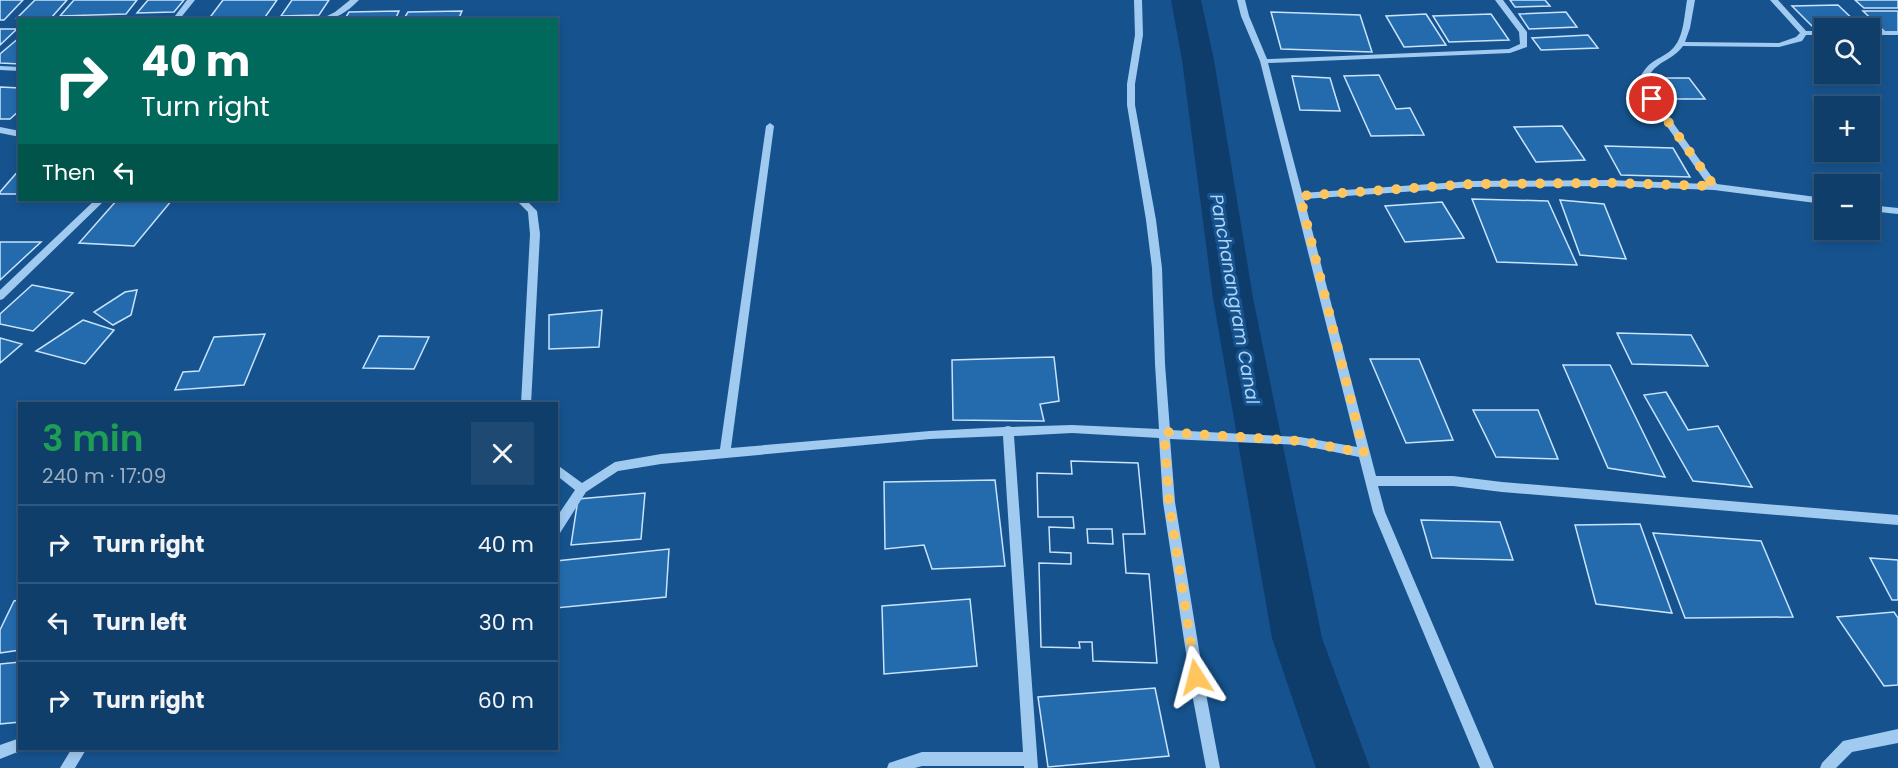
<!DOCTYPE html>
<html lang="en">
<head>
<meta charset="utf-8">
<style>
  :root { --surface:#103e6a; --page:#1e4972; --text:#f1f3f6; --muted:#9caec1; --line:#30577e }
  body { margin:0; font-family:Poppins,sans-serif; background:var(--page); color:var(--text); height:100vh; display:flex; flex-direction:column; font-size:22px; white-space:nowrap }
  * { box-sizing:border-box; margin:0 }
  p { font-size:20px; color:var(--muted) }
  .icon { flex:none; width:33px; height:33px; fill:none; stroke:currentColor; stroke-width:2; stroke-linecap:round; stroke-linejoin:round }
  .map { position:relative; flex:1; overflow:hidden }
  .panel { position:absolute; left:18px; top:402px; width:540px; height:348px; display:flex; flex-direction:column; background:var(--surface); border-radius:0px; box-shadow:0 3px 9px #0003,0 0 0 2px var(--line) }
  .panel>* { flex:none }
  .banner { position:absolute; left:18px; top:18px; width:540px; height:183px; border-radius:0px; box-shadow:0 3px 9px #0003,0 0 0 2px var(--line); background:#00695c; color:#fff; overflow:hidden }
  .fabs { position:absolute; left:1814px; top:18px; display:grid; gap:12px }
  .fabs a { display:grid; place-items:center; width:66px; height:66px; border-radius:0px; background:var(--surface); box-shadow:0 3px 9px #0003,0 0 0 2px var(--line); font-size:30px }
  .pin { position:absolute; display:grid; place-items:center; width:51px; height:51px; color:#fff; margin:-26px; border:3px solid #fff; border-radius:50%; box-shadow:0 2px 6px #0007 }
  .me { position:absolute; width:66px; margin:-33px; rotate:351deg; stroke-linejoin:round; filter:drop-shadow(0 0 4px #0008) }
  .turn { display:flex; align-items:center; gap:21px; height:126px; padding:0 24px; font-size:27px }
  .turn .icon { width:78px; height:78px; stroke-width:2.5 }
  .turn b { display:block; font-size:42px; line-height:51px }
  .then { display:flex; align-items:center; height:57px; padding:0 24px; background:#0003; gap:12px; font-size:22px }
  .round { display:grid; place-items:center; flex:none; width:63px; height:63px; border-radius:0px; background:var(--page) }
  .overview { display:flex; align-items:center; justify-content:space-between; height:102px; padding:0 24px }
  h1 { font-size:36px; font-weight:600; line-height:45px; color:#1e9e55 }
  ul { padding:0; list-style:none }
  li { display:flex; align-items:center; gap:18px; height:78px; padding:0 24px; border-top:2px solid var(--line) }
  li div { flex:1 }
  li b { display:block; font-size:22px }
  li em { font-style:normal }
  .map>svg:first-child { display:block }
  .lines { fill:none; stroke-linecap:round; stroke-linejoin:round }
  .canal { fill:#0e3c6b; fill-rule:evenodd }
  .building { fill:#246bad; stroke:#c8e3fb; stroke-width:1.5; fill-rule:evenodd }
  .minor { fill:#a1caf0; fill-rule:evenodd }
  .route { stroke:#ffc660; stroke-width:10; stroke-dasharray:0 18 }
  .labels { text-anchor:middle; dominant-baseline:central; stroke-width:6; stroke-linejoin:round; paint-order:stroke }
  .water-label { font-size:18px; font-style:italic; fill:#add4f7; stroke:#16538e }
</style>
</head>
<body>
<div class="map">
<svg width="1898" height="768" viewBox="0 0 1898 768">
  <rect width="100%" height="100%" fill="#16538e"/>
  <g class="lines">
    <!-- canal -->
    <path class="canal" d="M1171,0H1201L1214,60L1253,298L1322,638L1370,768H1316L1272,638L1213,298L1182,60Z"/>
  </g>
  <!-- building -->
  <path class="building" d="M0,0H23L4,20H0Z
    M35,0H67L51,18H17Z
    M74,0H137L126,14L60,16Z
    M148,0H184L174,12L137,13Z
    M223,0H277L263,20H208Z
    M292,0H329L319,15L281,16Z
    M1510,0H1545L1550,6L1515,7Z
    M1855,0H1898V8H1864Z
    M1838,5L1862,28H1824V31H1817L1792,6Z
    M399,11L395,20H344L349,12Z
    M462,11L458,20H403L408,12Z
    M1863,11H1898V32H1885Z
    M1271,12L1360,15L1372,52L1281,49Z
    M1566,12L1577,27L1529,29L1519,14Z
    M1426,14L1446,45L1404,47L1386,16Z
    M1491,14L1509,40L1449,42L1433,16Z
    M0,29H17L0,45Z
    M1588,35L1598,48L1541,50L1532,38Z
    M20,37V64L0,63V54Z
    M1379,75L1396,109L1410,108L1424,135L1371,136L1344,76Z
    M1292,76L1330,78L1340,111L1300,110Z
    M1655,78H1689L1705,99H1670Z
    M0,87L20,88V110L10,119H0Z
    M1562,126L1585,160L1536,162L1514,127Z
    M1605,146L1673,148L1690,177L1621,175Z
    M20,169V194H0V192Z
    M1472,199L1548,201L1577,265L1497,262Z
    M117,200H172L134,246L79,243Z
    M1560,200L1604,204L1626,259L1580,255Z
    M1442,202L1464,238L1405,242L1385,206Z
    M0,242H41L0,280Z
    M32,285L73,293L33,331L0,324V314Z
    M137,290L131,315L113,325L94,312L125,292Z
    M602,310L599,347L549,349V315Z
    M83,320L114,330L85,364L36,351Z
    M1617,333L1691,335L1708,366L1632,364Z
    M265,334L244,385L175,390L183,372L199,371L214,337Z
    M379,336L429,337L414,369L363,368Z
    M0,338L22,344L0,363Z
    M1054,357L1059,401L1040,404L1044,421L953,420L952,360Z
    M1370,359H1419L1453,440L1406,443Z
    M1563,365H1610L1665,477L1608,468Z
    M1666,392L1688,430L1718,426L1752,487L1693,481L1644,395Z
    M1473,410H1538L1558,459L1496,457Z
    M1071,461L1138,463L1145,534H1123L1126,573L1149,574L1157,663L1093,661L1092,642H1079L1080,648L1041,647L1039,563L1071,564V553L1050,552L1049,527L1074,528L1073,517H1038L1037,473L1072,474ZM1087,529H1112L1113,544L1088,543Z
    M1071,461L1138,463L1145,534H1123L1126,573L1149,574L1157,663L1093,661L1092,642H1079L1080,648L1041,647L1039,563L1071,564V553L1050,552L1049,527L1074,528L1073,517H1038L1037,473L1072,474Z
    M995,480L1005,566L932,569L924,545L885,549L884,482Z
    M645,493L641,539L571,545L578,499Z
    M1421,520L1500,522L1513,560L1432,558Z
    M1640,524L1672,613L1596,604L1575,525Z
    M1087,529H1112L1113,544L1088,543Z
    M1653,533L1761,541L1793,617L1685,618Z
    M669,549L666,597L556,608V561Z
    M1870,558L1898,560V600H1892Z
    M970,599L977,666L884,674L882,606Z
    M20,600V650L0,653V630L14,601Z
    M1894,612L1898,618V685L1884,686L1837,617Z
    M20,662V722L0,724V664Z
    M1155,688L1169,756L1048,767L1038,697Z"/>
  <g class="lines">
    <!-- minor -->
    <path class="minor" d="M187,0H195L179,20H172Z
      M350,0H359C347,12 336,20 319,20L335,12Z
      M1134,0H1142L1143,35L1135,84V105L1156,220L1162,268L1165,364L1170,430L1300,437L1357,447L1260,61L1241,16L1237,0H1245L1249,16L1267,59L1509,49L1520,44L1519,32L1495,0H1503L1527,32V47L1510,53L1268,63L1302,193L1473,181L1609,180L1707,184L1648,99L1641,76C1649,61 1656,61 1669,52C1684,41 1684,17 1687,0H1695L1690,28L1685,42L1779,43L1796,37L1800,33L1770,0H1778L1806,31H1824V35H1806L1802,41L1779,47L1683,46C1673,60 1657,61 1649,76L1656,99L1717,184L1824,198V204L1714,190L1609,186L1473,187L1304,199L1376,476H1453L1502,482L1898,515V525L1502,492L1453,486H1378L1385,512L1494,768H1480L1373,512L1359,457L1300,445L1170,439L1175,502L1207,699L1220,768H1206L1193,699L1163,502L1159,438L1072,433L1014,436L1038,768H1024V766H922L915,768H887L889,763L922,752H1023L1003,436L930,439L661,464L618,471L586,492L560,533L556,534V518L575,490L556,475V464L582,483L615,462L661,454L720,449L766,126L770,123L774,126L731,448L930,431L1004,427L1008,426L1012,427L1072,425L1159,429L1155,364L1152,268L1146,220L1127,105V84L1135,35Z
      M1869,31H1898V35H1869Z
      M0,66L20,67V71L0,70Z
      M0,127L20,131V137L0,133Z
      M95,200H105L3,299L0,300V290Z
      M516,200H526L537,211L540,234L531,404H521L530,234L528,212Z
      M1869,205L1898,208V214L1869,211Z
      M1898,729V743L1852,752L1836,768H1820L1822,763L1843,741Z
      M20,738V748L25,749L0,759V745Z
      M72,748H87L75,768H60Z"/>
  </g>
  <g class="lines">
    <!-- route -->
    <path class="route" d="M1196,677L1169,502L1164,432L1300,441L1364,453L1300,196L1473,184L1609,183L1714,186L1652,99"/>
  </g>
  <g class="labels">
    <!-- water labels -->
    <g class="water-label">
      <text transform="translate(1235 299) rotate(80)">Panchanangram Canal</text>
    </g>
  </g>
</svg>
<div class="fabs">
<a><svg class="icon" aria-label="search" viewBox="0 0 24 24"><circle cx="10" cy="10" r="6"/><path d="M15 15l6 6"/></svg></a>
<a>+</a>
<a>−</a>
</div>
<div class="pin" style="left:1652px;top:99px;background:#d93025"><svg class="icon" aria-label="arrive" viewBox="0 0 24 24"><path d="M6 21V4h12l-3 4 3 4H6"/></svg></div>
<svg class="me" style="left:1196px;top:677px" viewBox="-20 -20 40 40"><path d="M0-17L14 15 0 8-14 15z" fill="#ffc660" stroke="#fff" stroke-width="4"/></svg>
<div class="banner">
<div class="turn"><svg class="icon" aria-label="right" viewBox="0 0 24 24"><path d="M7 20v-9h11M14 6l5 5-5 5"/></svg><div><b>40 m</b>Turn right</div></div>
<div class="then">Then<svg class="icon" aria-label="left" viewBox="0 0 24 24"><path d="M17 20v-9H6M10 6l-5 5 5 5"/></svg></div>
</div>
<section class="panel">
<div class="overview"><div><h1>3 min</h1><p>240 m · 17:09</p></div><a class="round"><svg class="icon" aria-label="close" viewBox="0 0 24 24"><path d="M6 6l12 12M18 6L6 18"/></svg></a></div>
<ul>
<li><svg class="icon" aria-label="right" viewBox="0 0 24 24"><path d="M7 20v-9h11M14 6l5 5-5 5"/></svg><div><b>Turn right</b></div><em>40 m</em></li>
<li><svg class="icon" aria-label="left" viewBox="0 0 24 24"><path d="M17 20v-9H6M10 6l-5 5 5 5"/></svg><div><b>Turn left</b></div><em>30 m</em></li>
<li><svg class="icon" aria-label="right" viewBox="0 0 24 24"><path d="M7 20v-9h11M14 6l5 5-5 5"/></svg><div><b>Turn right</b></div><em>60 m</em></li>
</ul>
</section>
</div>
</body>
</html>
